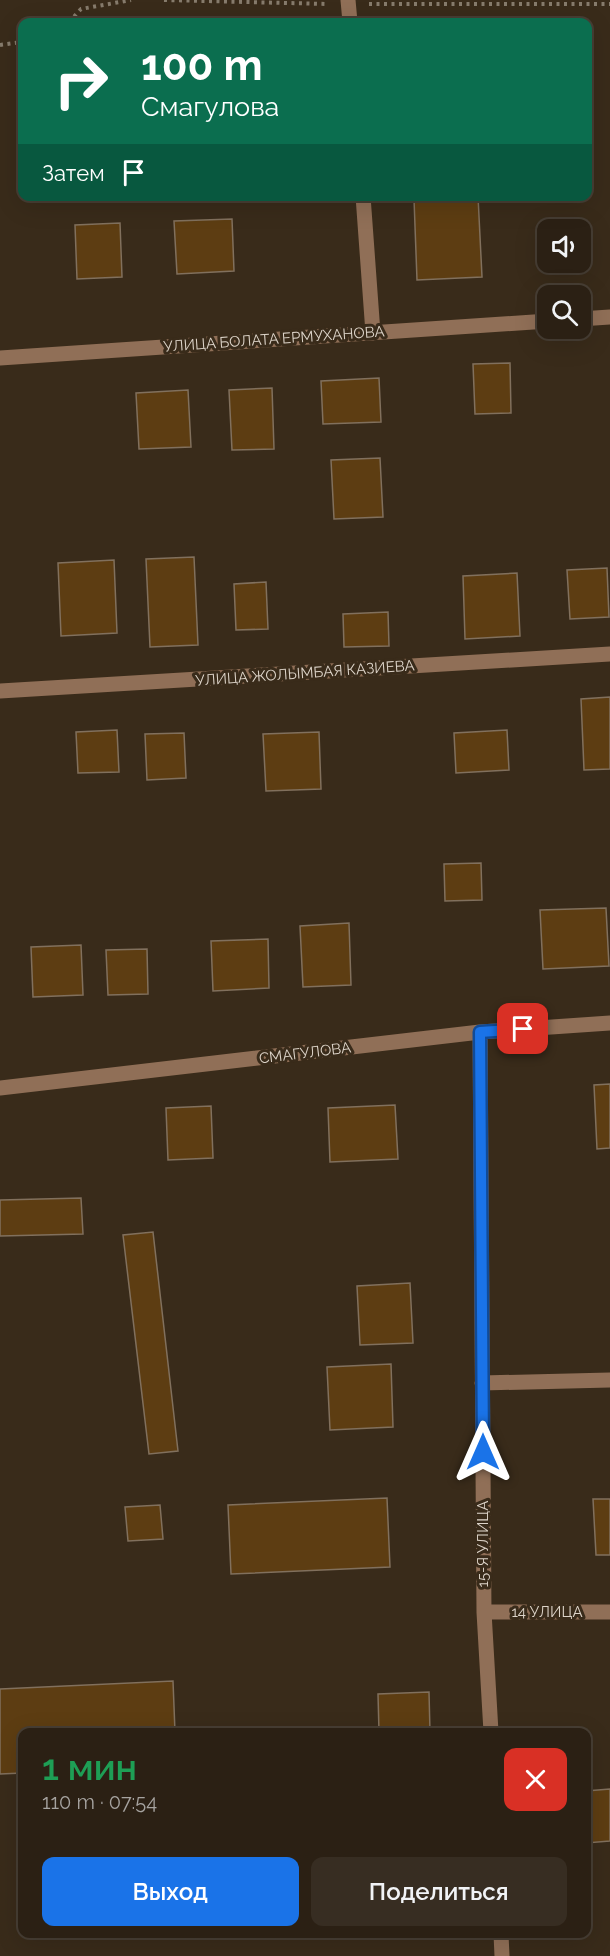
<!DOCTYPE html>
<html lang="ru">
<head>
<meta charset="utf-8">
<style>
  :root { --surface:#2b2014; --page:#372d22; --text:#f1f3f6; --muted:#a6a3a0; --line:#473e34; --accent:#1a73e8 }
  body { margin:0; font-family:Raleway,sans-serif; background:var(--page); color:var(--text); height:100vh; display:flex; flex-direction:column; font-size:22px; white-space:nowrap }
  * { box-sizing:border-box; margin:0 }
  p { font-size:20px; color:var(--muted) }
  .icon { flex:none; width:33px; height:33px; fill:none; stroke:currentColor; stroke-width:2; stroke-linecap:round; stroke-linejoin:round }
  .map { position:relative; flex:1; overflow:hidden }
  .details { position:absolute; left:18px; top:1728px; width:573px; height:210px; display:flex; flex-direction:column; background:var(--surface); border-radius:12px; box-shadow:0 6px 24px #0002,0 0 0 2px var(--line) }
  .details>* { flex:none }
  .top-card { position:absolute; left:18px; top:18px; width:574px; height:183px; border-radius:12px; box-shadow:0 6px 24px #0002,0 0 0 2px var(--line); background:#0b6e4f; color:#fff; overflow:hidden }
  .tools { position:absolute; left:537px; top:219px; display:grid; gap:12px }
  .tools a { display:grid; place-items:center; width:54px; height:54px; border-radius:12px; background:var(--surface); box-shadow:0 6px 24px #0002,0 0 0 2px var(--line); font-size:30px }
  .pin { position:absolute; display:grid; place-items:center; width:51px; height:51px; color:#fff; margin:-26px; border-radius:12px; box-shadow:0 3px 9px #0006 }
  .me { position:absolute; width:66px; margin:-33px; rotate:0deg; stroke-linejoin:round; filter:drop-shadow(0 0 4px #0008) }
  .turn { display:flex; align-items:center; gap:21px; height:126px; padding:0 24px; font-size:27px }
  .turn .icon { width:78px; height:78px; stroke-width:2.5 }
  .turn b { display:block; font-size:42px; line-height:51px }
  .then { display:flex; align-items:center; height:57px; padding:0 24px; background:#0003; gap:12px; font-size:22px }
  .round { display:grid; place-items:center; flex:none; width:63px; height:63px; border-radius:12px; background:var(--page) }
  .headline { display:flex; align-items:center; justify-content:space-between; height:102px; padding:0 24px }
  h1 { font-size:36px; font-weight:600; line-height:45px; color:#1e9e55 }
  .button { display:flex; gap:12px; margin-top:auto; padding:12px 24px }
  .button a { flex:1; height:69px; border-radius:12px; background:var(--accent); color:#fff; font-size:24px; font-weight:600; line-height:69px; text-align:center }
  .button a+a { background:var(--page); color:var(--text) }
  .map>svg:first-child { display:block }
  .building { fill:#5d3d12; stroke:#81705d; stroke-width:1.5 }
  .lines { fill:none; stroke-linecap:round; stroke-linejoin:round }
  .path { stroke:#867b6c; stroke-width:4; stroke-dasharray:3 4.5; stroke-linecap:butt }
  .minor { stroke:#906f57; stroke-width:15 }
  .route-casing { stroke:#114b97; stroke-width:15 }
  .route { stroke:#1a73e8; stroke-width:10 }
  .labels { text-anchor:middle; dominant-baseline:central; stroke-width:6; stroke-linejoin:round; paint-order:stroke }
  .street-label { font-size:15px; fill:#ddd4c9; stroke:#392b1a }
</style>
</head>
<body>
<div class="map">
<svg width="610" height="1956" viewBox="0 0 610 1956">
  <rect width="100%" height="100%" fill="#392b1a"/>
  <!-- building -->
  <path class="building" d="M478,196L482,277L417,280L414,199Z
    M232,219L234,271L177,274L174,221Z
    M120,223L122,277L77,279L75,225Z
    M510,363L511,413L475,414L473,364Z
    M379,378L381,422L323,424L321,381Z
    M272,388L274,449L232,450L229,390Z
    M188,390L191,447L139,449L136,393Z
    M380,458L383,517L334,519L331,460Z
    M194,557L198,645L150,647L146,559Z
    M114,560L117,633L61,636L58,563Z
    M607,568L609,617L570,619L567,570Z
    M517,573L520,636L465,639L463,576Z
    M266,582L268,629L236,630L234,584Z
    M388,612L389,646L344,647L343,614Z
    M610,697V769L584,770L581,699Z
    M117,730L119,772L78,773L76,732Z
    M507,730L509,770L456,773L454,733Z
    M319,732L321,789L266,791L263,734Z
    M184,733L186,778L147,780L145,734Z
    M481,863L482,900L445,901L444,864Z
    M606,908L609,966L543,969L540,910Z
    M349,923L351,985L303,987L300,926Z
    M268,939L269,988L213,991L211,941Z
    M81,945L83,995L33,997L31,947Z
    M147,949L148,994L108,995L106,950Z
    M610,1084V1148L597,1149L594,1085Z
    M395,1105L398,1159L330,1162L328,1108Z
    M211,1106L213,1158L168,1160L166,1108Z
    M81,1198L83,1234L0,1236V1200Z
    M153,1232L178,1451L149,1454L123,1235Z
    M410,1283L413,1343L360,1345L357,1286Z
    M391,1364L393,1427L330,1430L327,1367Z
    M387,1498L390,1567L231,1574L228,1505Z
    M593,1499H610V1555H596Z
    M160,1505L163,1539L128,1541L125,1507Z
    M173,1681L175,1732H22V1773L0,1774V1689Z
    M429,1692L430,1732H379L378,1694Z
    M610,1789V1841L586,1843V1791Z"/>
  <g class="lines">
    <!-- path -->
    <path class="path" d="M164,0L328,4
      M369,4H610
      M69,22L81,9L131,0
      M0,45L22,42"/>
    <!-- minor -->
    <path class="minor" d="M348,0L350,22
      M363,196L373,333
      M580,319L610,317
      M0,358L548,321
      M0,691L610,654
      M480,1032L484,1612L491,1732
      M0,1088L480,1032L610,1023
      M482,1383L610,1380
      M484,1612H610
      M501,1934L502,1956"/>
  </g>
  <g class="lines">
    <!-- route casing -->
    <g class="route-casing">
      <path id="route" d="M483,1452L480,1032L523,1029"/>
    </g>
    <!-- route -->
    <use href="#route" class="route"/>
  </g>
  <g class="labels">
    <!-- street labels -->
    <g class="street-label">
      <text transform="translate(274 339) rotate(-4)">УЛИЦА БОЛАТА ЕРМУХАНОВА</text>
      <text transform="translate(305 673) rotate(-4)">УЛИЦА ЖОЛЫМБАЯ КАЗИЕВА</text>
      <text transform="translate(305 1053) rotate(-7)">СМАГУЛОВА</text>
      <text transform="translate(483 1544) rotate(-90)">15-Я УЛИЦА</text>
      <text x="547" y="1612">14 УЛИЦА</text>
    </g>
  </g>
</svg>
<div class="tools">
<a><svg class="icon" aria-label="sound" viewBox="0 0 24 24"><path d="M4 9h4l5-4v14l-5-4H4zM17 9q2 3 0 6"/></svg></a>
<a><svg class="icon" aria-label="search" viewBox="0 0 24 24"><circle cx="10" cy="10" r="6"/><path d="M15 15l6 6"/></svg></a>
</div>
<div class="pin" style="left:523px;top:1029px;background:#d93025"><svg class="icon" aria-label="arrive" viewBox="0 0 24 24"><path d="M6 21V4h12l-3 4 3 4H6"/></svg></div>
<svg class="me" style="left:483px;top:1452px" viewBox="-20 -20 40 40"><path d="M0-17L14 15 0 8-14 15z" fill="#1a73e8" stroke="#fff" stroke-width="4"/></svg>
<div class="top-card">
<div class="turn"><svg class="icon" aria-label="right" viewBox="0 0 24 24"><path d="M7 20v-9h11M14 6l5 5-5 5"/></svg><div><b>100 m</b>Смагулова</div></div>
<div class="then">Затем<svg class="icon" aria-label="arrive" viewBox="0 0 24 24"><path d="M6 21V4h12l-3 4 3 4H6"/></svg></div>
</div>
<section class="details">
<div class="headline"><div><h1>1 мин</h1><p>110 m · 07:54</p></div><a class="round" style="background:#d93025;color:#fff"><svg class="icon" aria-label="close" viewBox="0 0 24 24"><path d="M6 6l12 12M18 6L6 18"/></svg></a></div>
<div class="button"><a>Выход</a><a>Поделиться</a></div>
</section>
</div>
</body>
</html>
